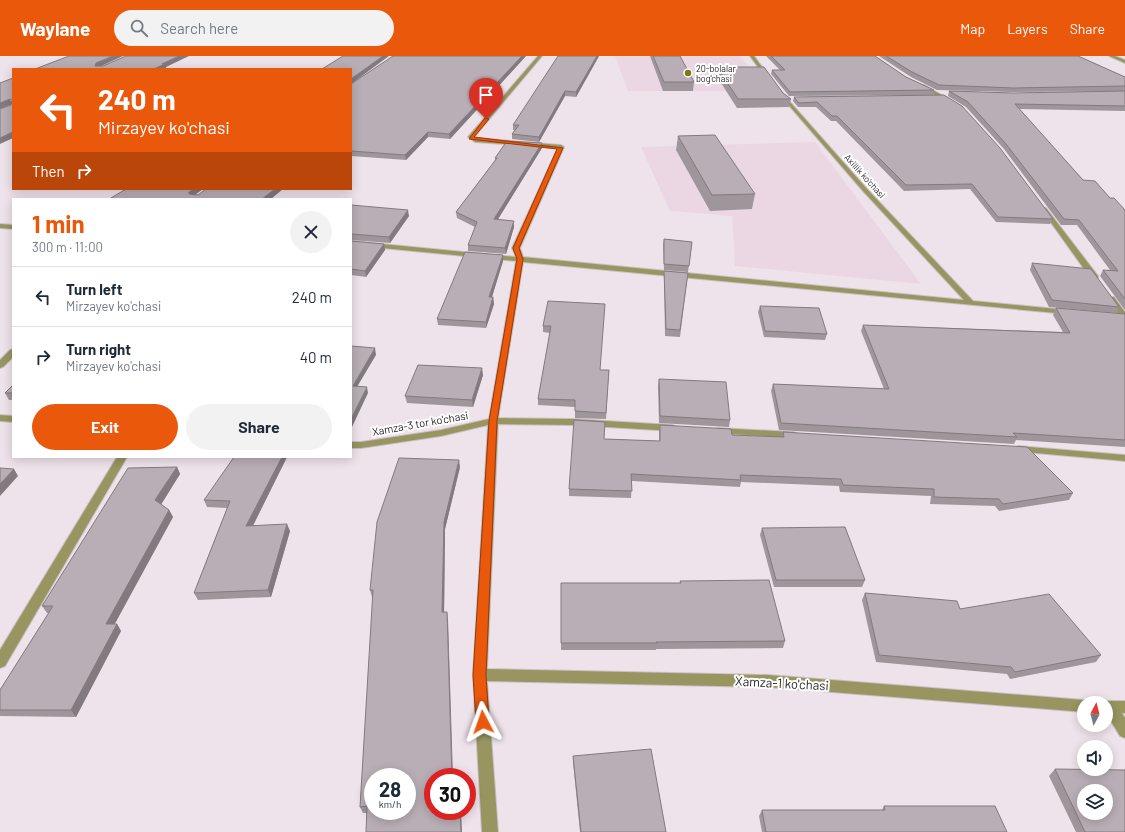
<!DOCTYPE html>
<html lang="en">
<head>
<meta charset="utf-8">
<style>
  :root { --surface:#fff; --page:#f2f2f3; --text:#1f2937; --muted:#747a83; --line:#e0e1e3; --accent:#ea580c }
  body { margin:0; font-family:Barlow,sans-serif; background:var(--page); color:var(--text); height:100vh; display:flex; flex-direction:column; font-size:15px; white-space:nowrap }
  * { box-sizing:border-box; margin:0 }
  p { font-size:13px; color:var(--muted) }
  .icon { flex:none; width:22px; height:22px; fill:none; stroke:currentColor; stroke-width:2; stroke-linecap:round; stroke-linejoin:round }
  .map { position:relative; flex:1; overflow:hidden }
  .panel { position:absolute; left:12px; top:142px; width:340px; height:260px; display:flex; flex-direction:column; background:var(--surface); border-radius:0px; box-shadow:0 2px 10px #0003 }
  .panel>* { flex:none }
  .banner { position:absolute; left:12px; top:12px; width:340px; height:122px; border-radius:0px; box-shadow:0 2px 10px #0003; background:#ea580c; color:#fff; overflow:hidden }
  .needle { width:26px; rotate:7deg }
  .tools { position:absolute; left:1077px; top:640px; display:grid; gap:8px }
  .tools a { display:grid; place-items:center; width:36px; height:36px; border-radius:50%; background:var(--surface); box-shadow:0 2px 10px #0003; font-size:20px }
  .speed { position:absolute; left:364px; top:712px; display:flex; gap:8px; font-size:20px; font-weight:700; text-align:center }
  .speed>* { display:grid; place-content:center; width:52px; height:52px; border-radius:50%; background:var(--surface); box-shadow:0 2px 10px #0003; line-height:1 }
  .speed small { font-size:10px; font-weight:400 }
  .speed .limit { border:6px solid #d22; background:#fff; color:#111 }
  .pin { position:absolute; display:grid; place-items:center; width:34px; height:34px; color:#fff; margin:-41px -17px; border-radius:50% 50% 50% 0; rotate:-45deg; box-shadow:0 0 4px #0007 }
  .pin .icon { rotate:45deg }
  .me { position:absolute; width:44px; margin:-22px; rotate:356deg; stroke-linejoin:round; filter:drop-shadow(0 0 3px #0008) }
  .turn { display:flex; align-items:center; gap:14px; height:84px; padding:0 20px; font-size:18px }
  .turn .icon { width:52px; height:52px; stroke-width:2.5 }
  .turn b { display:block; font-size:28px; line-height:34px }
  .then { display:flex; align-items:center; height:38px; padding:0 20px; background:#0003; gap:8px; font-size:15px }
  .round { display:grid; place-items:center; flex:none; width:42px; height:42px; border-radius:21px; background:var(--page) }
  .headline { display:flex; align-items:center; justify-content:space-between; height:68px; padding:0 20px }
  h1 { font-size:24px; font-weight:700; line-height:30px; color:var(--accent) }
  .cta { display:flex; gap:8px; margin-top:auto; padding:8px 20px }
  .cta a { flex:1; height:46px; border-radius:24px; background:var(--accent); color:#fff; font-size:16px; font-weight:700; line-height:46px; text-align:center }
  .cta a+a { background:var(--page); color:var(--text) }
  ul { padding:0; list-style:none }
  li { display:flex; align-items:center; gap:12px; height:60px; padding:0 20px; border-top:1px solid var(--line) }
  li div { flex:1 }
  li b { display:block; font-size:15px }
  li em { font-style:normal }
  header { display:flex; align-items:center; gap:24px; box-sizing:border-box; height:56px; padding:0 20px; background:var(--accent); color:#fff }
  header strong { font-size:19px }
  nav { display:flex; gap:22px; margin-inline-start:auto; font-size:14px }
  .search { width:280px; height:36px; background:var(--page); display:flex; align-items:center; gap:10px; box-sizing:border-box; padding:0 14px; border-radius:22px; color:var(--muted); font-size:15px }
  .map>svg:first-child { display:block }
  .built { fill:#ead7e3 }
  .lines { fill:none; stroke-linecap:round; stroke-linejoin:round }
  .minor-casing { stroke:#c9c0c6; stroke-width:2 }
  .minor { fill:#989560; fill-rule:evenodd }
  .wall { fill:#9f969c }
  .shaded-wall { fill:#827a7f }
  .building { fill:#b9aeb5; stroke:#827a7f; fill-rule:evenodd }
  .route { fill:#ea580c; stroke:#983908 }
  .poi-dot { fill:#7d771c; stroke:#fff; stroke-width:1.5 }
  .labels { text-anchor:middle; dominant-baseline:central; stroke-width:4; stroke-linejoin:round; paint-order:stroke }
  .far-poi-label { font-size:9px; fill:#221e20; stroke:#fff; text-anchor:start }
  .far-street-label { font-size:9px; fill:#221e20; stroke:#fff }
  .street-label { font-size:11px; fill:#221e20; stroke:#fff }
  .near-street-label { font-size:13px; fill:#221e20; stroke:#fff }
</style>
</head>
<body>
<header>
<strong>Waylane</strong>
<div class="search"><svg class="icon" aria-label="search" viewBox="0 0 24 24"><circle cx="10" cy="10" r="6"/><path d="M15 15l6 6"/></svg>Search here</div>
<nav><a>Map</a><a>Layers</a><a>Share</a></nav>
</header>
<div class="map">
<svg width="1125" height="776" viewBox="0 0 1125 776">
  <rect width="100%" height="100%" fill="#eee3ea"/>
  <!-- built -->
  <path class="built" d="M615,0H740L770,35H628Z
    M815,86L921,228L735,210L732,160L670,155L641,91Z"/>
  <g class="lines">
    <!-- minor casing -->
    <g class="minor-casing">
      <path id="minor" d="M538,0H542L474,81L476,82L561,89L564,91L520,192L523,201L964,244L863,135L780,39L782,37L867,133L973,245L1067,254L1071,256L1067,258L523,206L498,362L573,363L673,369L678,372L673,375L573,369L498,368L487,613L768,619L1084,644L1090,647H1084V656L768,631L487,625L498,776H482L473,619L488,369L441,380L361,392H351V386H361L441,374L489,363L516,205L351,189V185L516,201L512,192L558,92L475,86L468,81Z
        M750,0H754L770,22H766Z
        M1109,0H1115L1125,4V7Z
        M920,29H924L954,46L950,47L920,31Z
        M1042,152H1046L1098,220V224H1092L1042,154Z
        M0,168L13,169V173L0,172Z
        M1108,241H1114L1125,256V264H1122L1108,245Z
        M13,293V301L3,311L0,312V304L10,294Z
        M0,359L13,360V366L0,365Z
        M718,372L794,376L799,379L794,382L715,377L713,375L715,373Z
        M1018,390L1125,399V405L1014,395L1013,393Z
        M117,401H127L5,610L0,612V594Z
        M1106,645H1125V657H1122L1125,662V682L1120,680L1106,657V647H1101Z"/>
    </g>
    <!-- minor -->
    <use href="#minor" class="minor"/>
  </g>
  <!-- wall -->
  <path class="wall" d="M526,0L450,83L428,81L406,104L351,100V28Z
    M599,0L576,41L565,40L539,86L512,83V78L515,74H513V69Z
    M650,0H680L694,26L693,35H663Z
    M766,0H875L906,21L934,34L933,39L789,40L771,18L772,14H780Z
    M879,0H1078L1125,21V35L1011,36L937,34L911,21Z
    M717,11L783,37L791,43L789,51L737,52L716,19Z
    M949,35L1013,37L1125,35V55L1019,53L1083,124L1110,142L1125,154V254L1100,220L1103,214H1110L1077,169H1061L1004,93L966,51L948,40Z
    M944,39L1053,163L1050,168L996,166L970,133L904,135L836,65H831L816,51H798L793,45L794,41Z
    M678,80L755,138L752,153L710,155L676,94Z
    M542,92L498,163L514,171L506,198L468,195V189L475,171L457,162L456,156L495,105V102Z
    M351,149L409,160L390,187L351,184Z
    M664,183L692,186L688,216L664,214L663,189Z
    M351,185L384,188L385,194L366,221L351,219Z
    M503,199V205L492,241H493L494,248L486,272L438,269L437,263Z
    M1032,207L1119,251L1116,257L1049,251L1030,214Z
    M664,215L688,217L680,281L665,280L664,221Z
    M548,245L600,314H609L606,363L575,362V351L538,349V343L550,277L543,276V270Z
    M760,250L827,278L825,284L764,281L758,256Z
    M1056,252L1125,258V391L1016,384L1014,388L779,374L771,335L773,328L884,333L861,275L863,269L1063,276L1053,259Z
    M483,319L473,351L407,347L405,340Z
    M659,323L730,364L729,371L659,367L658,330Z
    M13,329V344H9L5,337Z
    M660,369L732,379L782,381L783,376L1073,437L1069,444L999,455L995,450L930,448L931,440L840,436L839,430L741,426L740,431L632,425L631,442L569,440V433L604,383L659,385V376Z
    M287,401L253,470L290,475L271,541L198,544L194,537L227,452L207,451L204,444Z
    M177,411L180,418L161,448L169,454L173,461L114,568H117L121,575L76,661L0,660V634L49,557H47L42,550Z
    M460,411L445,473L444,556L448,563L367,757H363L360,751L373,541H372L370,534Z
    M762,472L865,524L862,531H774L760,479Z
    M680,525L785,585L783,592L656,593V594H561V527H680Z
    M865,537L960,553L1101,599L1096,606L1010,623L1007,618L876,606L862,544Z
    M573,700L666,776H580L573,706Z
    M1055,713L1125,776H1076L1049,720Z
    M884,750L1007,776H762L759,760L762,754H882Z"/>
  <!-- shaded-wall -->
  <path class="shaded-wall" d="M113,0H123L97,12L95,10L96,7Z
    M179,0H189L166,11V12L165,13H154L162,8Z
    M383,0H389L351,28V23Z
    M522,0H526L450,83L449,78Z
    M597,0H599L576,41V36Z
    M565,35V40L539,86V81Z
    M10,43L12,48L0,53V47Z
    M13,76V82L0,88V82Z
    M428,76V81L406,104L405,99Z
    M542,87V92L495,168L494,163Z
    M194,133H203L191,142L189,138V136Z
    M275,133H283L271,143H262Z
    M408,154L409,160L390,187L389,181Z
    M514,165V171L506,198L505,192Z
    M384,188L385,194L366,221L365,215Z
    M503,199V205L490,247L489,241Z
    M493,241L494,248L486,272V266Z
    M375,292L376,299L354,336L353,330Z
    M482,312L483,319L473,351L472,344Z
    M367,331L368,337L352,371L351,363Z
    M282,401H287L249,477L246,470Z
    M459,404L460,411L445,473L444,563L442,556L444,466Z
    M177,411L180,418L159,452L155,444Z
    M14,413L18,420L0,440V428Z
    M169,454L173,461L111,575L106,568Z
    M287,468L290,475L271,541L268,534Z
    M447,556L448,563L453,721H452Z
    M117,568L121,575L76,661L71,654Z
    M460,755H461L462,776H461Z"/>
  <!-- building -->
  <path class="building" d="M69,0H113L96,7L95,10H103L126,0H179L162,8H165L154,13H35Z
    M343,0H383L351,23V13H322Z
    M393,0H522L449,78L428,76L405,99L351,95V28Z
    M558,0H597L576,36L565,35L539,81L512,78L519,69H513Z
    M653,0H680L694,26H664Z
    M771,0H875L906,21L934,34L790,36L772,14H785Z
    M886,0H1078L1125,21V30L1013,32L939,29L912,16Z
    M717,11H764L783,37L791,43H738Z
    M13,22V76L0,82V53L11,49L12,44L10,43L0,47V27Z
    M949,35L1013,37L1125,35V50L1015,48L1083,124L1095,125L1110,142H1114L1125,154V243L1103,214L1118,215L1079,164L1064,163L1006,88L968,46Z
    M944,39L962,50L1000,92L1053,163L998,161L972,128L906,129L837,60H832L817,46L799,47L794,41Z
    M715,79L755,138L712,139L678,80Z
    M507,85L542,87L494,163L514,165L505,192L468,189L477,166L456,156L497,102H495Z
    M126,133H194L189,136V138L198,139L206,133H275L262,143H116L111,142Z
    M351,149L408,154L389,181L351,178Z
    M664,183L692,186L689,210L664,208Z
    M351,185L384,188L365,215L351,213Z
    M465,196L503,199L489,241H493L486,266L437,263Z
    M1032,207L1091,213L1119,251L1052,244Z
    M664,215L688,217L680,274L666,273Z
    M548,245L605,248L600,314H609L606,357L575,355V344L538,343L551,270H543Z
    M760,250L819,252L827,278L765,275Z
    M1056,252L1125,258V384L1013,377L1017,381L781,367L773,328L889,333L863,269L1070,277Z
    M351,290L375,292L353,330L367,331L351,363Z
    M418,309L482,312L472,344L405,340Z
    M659,323L726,326L730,364L660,360Z
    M13,329V337H5Z
    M574,364L605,366L604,383L660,385V369L731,373L732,379L784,381L783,376L1027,391L1073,437L1003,448L999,443L934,441V433L843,429L841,423L740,419L741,424L631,418L632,435L569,433Z
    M234,401H282L246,470L287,468L268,534L194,537L230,445L204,444Z
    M399,402L459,404L444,466L442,556H447L452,721H433V755H460L461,776H366L367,750L360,751L373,534H370L377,466ZM373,721H407V755H373Z
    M177,411L155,444L169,454L106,568H117L71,654H0V634L53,550H42L128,412Z
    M0,412L14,413L0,428Z
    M845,471L865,524H776L762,472Z
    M769,524L785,585L656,586L657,587H561V527H681L680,525Z
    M865,537L957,545L960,553L1049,538L1101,599L1015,616L1011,611L879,599Z
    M651,693L666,776H581L573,700Z
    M1055,713L1125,714V776H1085ZM1084,735H1106V757H1084Z
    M884,750H995L1007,776H766L762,754H885Z"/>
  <!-- route -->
  <path class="route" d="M485,62L489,63L474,81L563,92L519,192L523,203L497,365L486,619L489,666L487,670L483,672L478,670L476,666L473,619L489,365L517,203L513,192L557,93L469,83Z"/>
  <!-- markers -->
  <circle class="poi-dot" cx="688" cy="17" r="4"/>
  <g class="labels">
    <!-- far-poi labels -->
    <g class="far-poi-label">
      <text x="696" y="12">20-bolalar<tspan x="696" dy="10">bog'chasi</tspan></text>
    </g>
    <!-- far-street labels -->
    <g class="far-street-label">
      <text transform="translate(865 120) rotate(48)">Axillik ko'chasi</text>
    </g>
    <!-- street labels -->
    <g class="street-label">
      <text transform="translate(420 367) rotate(-10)">Xamza-3 tor ko'chasi</text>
    </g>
    <!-- near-street labels -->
    <g class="near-street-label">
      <text transform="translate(782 627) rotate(3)">Xamza-1 ko'chasi</text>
    </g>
  </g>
</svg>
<div class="tools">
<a><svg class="needle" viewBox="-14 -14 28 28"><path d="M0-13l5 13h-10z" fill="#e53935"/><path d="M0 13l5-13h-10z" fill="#747a83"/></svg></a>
<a><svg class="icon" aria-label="sound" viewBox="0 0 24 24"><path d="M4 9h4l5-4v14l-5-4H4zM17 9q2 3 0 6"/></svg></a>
<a><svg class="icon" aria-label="layers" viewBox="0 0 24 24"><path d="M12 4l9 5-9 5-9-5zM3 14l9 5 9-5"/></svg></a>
</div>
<div class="speed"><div>28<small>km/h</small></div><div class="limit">30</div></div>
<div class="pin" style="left:486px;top:63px;background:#d93025"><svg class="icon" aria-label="arrive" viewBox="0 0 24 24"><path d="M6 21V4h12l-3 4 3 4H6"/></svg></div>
<svg class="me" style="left:483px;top:666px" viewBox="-20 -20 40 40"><path d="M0-17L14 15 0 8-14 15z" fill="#ea580c" stroke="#fff" stroke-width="4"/></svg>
<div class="banner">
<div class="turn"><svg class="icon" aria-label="left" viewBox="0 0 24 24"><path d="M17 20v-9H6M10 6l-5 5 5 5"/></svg><div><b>240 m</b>Mirzayev ko'chasi</div></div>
<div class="then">Then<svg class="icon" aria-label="right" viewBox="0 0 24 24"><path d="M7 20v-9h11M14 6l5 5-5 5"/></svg></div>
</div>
<section class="panel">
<div class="headline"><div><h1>1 min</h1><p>300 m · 11:00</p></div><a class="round"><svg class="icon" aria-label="close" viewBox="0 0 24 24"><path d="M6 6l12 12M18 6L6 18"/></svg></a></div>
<ul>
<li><svg class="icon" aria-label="left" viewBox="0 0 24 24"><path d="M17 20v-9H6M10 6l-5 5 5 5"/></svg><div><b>Turn left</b><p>Mirzayev ko'chasi</p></div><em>240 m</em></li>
<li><svg class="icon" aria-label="right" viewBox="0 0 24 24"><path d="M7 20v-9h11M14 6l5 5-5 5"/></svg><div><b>Turn right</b><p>Mirzayev ko'chasi</p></div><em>40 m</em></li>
</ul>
<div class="cta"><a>Exit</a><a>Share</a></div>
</section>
</div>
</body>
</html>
